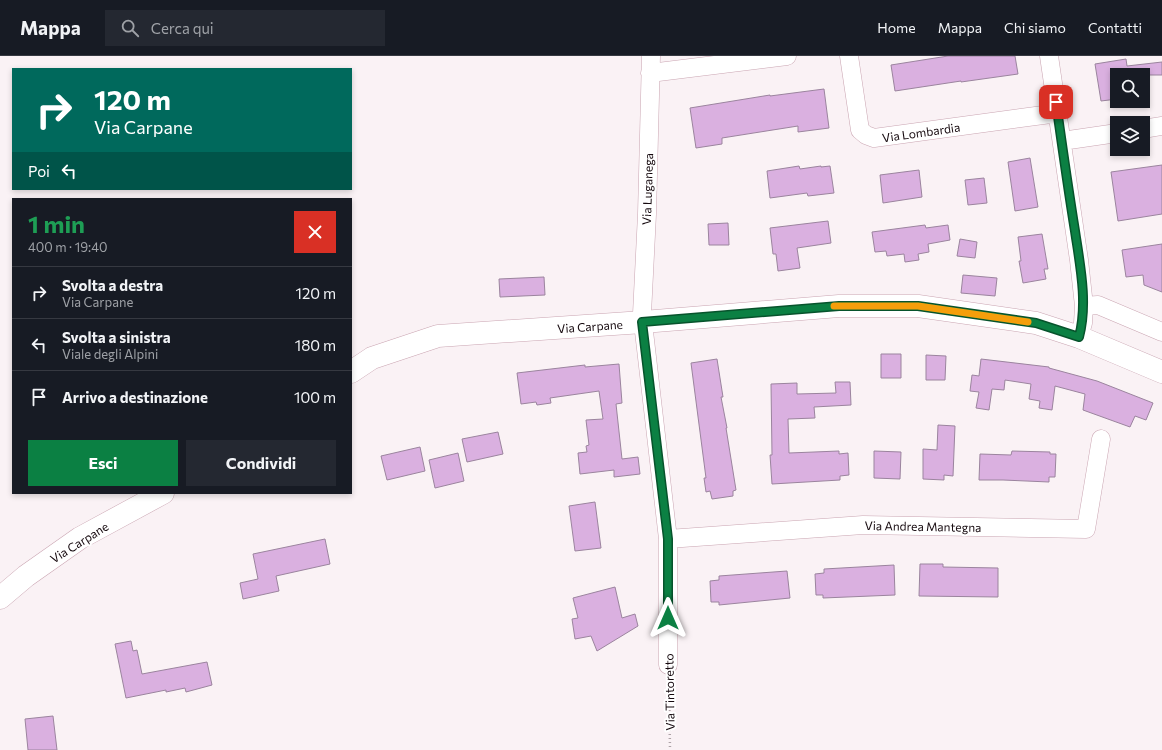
<!DOCTYPE html>
<html lang="it">
<head>
<meta charset="utf-8">
<style>
  :root { --surface:#171b24; --page:#242831; --text:#f1f3f6; --muted:#9ea1a6; --line:#363941; --accent:#0b8043 }
  body { margin:0; font-family:Commissioner,sans-serif; background:var(--page); color:var(--text); height:100vh; display:flex; flex-direction:column; font-size:15px; white-space:nowrap }
  * { box-sizing:border-box; margin:0 }
  p { font-size:13px; color:var(--muted) }
  .icon { flex:none; width:22px; height:22px; fill:none; stroke:currentColor; stroke-width:2; stroke-linecap:round; stroke-linejoin:round }
  .map { position:relative; flex:1; overflow:hidden }
  .side { position:absolute; left:12px; top:142px; width:340px; height:296px; display:flex; flex-direction:column; background:var(--surface); border-radius:0px; box-shadow:0 2px 6px #0003 }
  .side>* { flex:none }
  .top-card { position:absolute; left:12px; top:12px; width:340px; height:122px; border-radius:0px; box-shadow:0 2px 6px #0003; background:#00695c; color:#fff; overflow:hidden }
  .fabs { position:absolute; left:1110px; top:12px; display:grid; gap:8px }
  .fabs a { display:grid; place-items:center; width:40px; height:40px; border-radius:0px; background:var(--surface); box-shadow:0 2px 6px #0003; font-size:20px }
  .pin { position:absolute; display:grid; place-items:center; width:34px; height:34px; color:#fff; margin:-17px; border-radius:8px; box-shadow:0 2px 6px #0006 }
  .me { position:absolute; width:44px; margin:-22px; rotate:0deg; stroke-linejoin:round; filter:drop-shadow(0 0 3px #0008) }
  .turn { display:flex; align-items:center; gap:14px; height:84px; padding:0 16px; font-size:18px }
  .turn .icon { width:52px; height:52px; stroke-width:2.5 }
  .turn b { display:block; font-size:28px; line-height:34px }
  .then { display:flex; align-items:center; height:38px; padding:0 16px; background:#0003; gap:8px; font-size:15px }
  .round { display:grid; place-items:center; flex:none; width:42px; height:42px; border-radius:0px; background:var(--page) }
  .head { display:flex; align-items:center; justify-content:space-between; height:68px; padding:0 16px }
  h1 { font-size:24px; font-weight:700; line-height:30px; color:#1e9e55 }
  .button { display:flex; gap:8px; margin-top:auto; padding:8px 16px }
  .button a { flex:1; height:46px; border-radius:0px; background:var(--accent); color:#fff; font-size:16px; font-weight:700; line-height:46px; text-align:center }
  .button a+a { background:var(--page); color:var(--text) }
  ul { padding:0; list-style:none }
  li { display:flex; align-items:center; gap:12px; height:52px; padding:0 16px; border-top:1px solid var(--line) }
  li div { flex:1 }
  li b { display:block; font-size:15px }
  li em { font-style:normal }
  header { display:flex; align-items:center; gap:24px; box-sizing:border-box; height:56px; padding:0 20px; background:var(--surface); border-bottom:1px solid var(--line) }
  header strong { font-size:19px }
  nav { display:flex; gap:22px; margin-inline-start:auto; font-size:14px }
  .search { width:280px; height:36px; background:var(--page); display:flex; align-items:center; gap:10px; box-sizing:border-box; padding:0 14px; border-radius:0px; color:var(--muted); font-size:15px }
  .map>svg:first-child { display:block }
  .building { fill:#dab0e0; stroke:#9b849e }
  .lines { fill:none; stroke-linecap:round; stroke-linejoin:round }
  .street-casing { stroke:#caa5b2; stroke-width:19 }
  .secondary-casing { stroke:#caa5b2; stroke-width:23 }
  .path { stroke:#ada3a7; stroke-width:2.5; stroke-dasharray:1 3; stroke-linecap:butt }
  .street { stroke:#fff; stroke-width:18 }
  .secondary { stroke:#fff; stroke-width:22 }
  .route-casing { stroke:#07532c; stroke-width:10 }
  .route { stroke:#0b8043; stroke-width:7 }
  .slow { stroke:#f59e0b; stroke-width:7 }
  .labels { text-anchor:middle; dominant-baseline:central; stroke-width:4; stroke-linejoin:round; paint-order:stroke }
  .street-label { font-size:12px; fill:#15090e; stroke:#fff }
</style>
</head>
<body>
<header>
<strong>Mappa</strong>
<div class="search"><svg class="icon" aria-label="search" viewBox="0 0 24 24"><circle cx="10" cy="10" r="6"/><path d="M15 15l6 6"/></svg>Cerca qui</div>
<nav><a>Home</a><a>Mappa</a><a>Chi siamo</a><a>Contatti</a></nav>
</header>
<div class="map">
<svg width="1162" height="694" viewBox="0 0 1162 694">
  <rect width="100%" height="100%" fill="#faf2f5"/>
  <!-- building -->
  <path class="building" d="M948,0H1015L1018,18L961,26V25L895,35L891,9Z
    M1126,3L1127,10L1162,6V19H1117V43L1101,45L1095,8Z
    M824,33L829,72L798,76V70L722,82V88L696,92L690,52L770,39V40Z
    M1030,102L1038,151L1015,155L1008,106Z
    M1162,109V158L1118,165L1111,116Z
    M799,110L800,113L821,110V111L830,110L834,137L808,140L807,137L770,142L767,115Z
    M919,114L922,141L883,147L880,119Z
    M984,122L987,147L968,149L965,124Z
    M828,165L831,187L797,192L800,212L778,215L776,198H773L770,172Z
    M728,167L729,189H709L708,168Z
    M925,169L926,172L948,169L950,184L928,188L929,196L918,198L919,204L905,206L904,198L887,200L886,195L875,196L872,176Z
    M1042,178L1048,213H1044L1046,223L1023,227L1019,205H1021L1018,181Z
    M960,183L977,186L975,202L957,200Z
    M1162,188V236L1144,229L1143,219L1126,221L1122,194Z
    M963,219L997,222L995,240L961,237Z
    M544,221L545,239L500,241L499,223Z
    M881,298H901V322H881Z
    M926,299L946,300L945,324H926Z
    M717,303L723,341H721L727,372H726L736,434L733,435V440L712,443L710,435L706,436L704,422H706L691,307Z
    M981,303L1049,311V312L1097,325L1153,347L1146,364L1135,360L1130,371L1083,354L1085,338L1055,330L1052,354L1039,352L1040,345L1029,343L1031,328L1005,324L1004,334L992,333L989,354L976,352L979,336L970,335L972,319L979,320Z
    M619,308L622,347L616,348L622,403L638,401L640,418L614,421V414L580,418L578,397L587,396L586,390L589,389L586,364L603,363L599,335L550,342L551,347L537,349L536,346L521,348L517,317L585,309V311Z
    M835,326H850L851,349L814,351L815,362L788,363L789,397L839,395V398L848,397L849,419L840,420V424L772,428L770,399H772L771,328L797,327V338L836,337Z
    M938,369L955,370L953,420L944,419V424L923,423V393L937,394Z
    M498,376L503,398L467,406L462,383Z
    M420,391L425,415L387,424L381,400Z
    M874,395L901,396L900,423L874,422Z
    M1012,395L1050,396V398H1056L1055,421H1049V426L1003,424H979L980,398L1011,399Z
    M458,397L464,425L435,432L429,404Z
    M595,446L601,492L575,495L569,450Z
    M325,483L330,508L276,520L279,535L243,543L240,527L258,523L253,498Z
    M920,508H943V511L998,512V541L919,540Z
    M894,509L895,539L823,542V539H816L815,518L824,517V513Z
    M787,515L790,542L719,549V546H711L710,525L719,524V520Z
    M615,531L622,562L635,558L638,570L597,595L591,580L575,583L572,563L578,562L573,542Z
    M131,585L133,595L137,594L142,618L207,606L212,629L186,636L185,632L166,636V634L126,642L115,588Z
    M53,660L57,694H28L25,663Z"/>
  <g class="lines">
    <!-- street casing -->
    <g class="street-casing">
      <path id="street" d="M651,0L647,158L642,258L668,483V609
        M849,0L860,74L866,79L874,82L1058,57
        M1049,0L1079,204L1084,250L1083,267L1079,281
        M650,17L787,0
        M1143,73L1162,70
        M1062,85L1117,77
        M1084,250L1098,249L1162,276
        M668,483L863,469L919,470L1086,473L1101,383"/>
    </g>
    <!-- secondary casing -->
    <g class="secondary-casing">
      <path id="secondary" d="M351,316L372,302L438,280L643,266L839,250H918L1036,267L1079,281L1162,316
        M0,542L26,520L80,482L163,437"/>
    </g>
    <!-- path -->
    <path class="path" d="M669,626L670,694"/>
    <!-- street -->
    <use href="#street" class="street"/>
    <!-- secondary -->
    <use href="#secondary" class="secondary"/>
  </g>
  <g class="lines">
    <!-- route casing -->
    <g class="route-casing">
      <path id="route" d="M668,562V483L642,266L839,250H918L1036,267L1079,281C1088,247 1080,209 1075,175C1068,132 1062,89 1056,46"/>
    </g>
    <!-- route -->
    <use href="#route" class="route"/>
    <!-- slow -->
    <path class="slow" d="M834,250H918L1028,266"/>
  </g>
  <g class="labels">
    <!-- street labels -->
    <g class="street-label">
      <text transform="translate(921 76) rotate(-8)">Via Lombardia</text>
      <text transform="translate(647 133) rotate(-88)">Via Luganega</text>
      <text transform="translate(590 270) rotate(-4)">Via Carpane</text>
      <text transform="translate(923 470) rotate(1)">Via Andrea Mantegna</text>
      <text transform="translate(79 486) rotate(-32)">Via Carpane</text>
      <text transform="translate(669 636) rotate(-91)">Via Tintoretto</text>
    </g>
  </g>
</svg>
<div class="fabs">
<a><svg class="icon" aria-label="search" viewBox="0 0 24 24"><circle cx="10" cy="10" r="6"/><path d="M15 15l6 6"/></svg></a>
<a><svg class="icon" aria-label="layers" viewBox="0 0 24 24"><path d="M12 4l9 5-9 5-9-5zM3 14l9 5 9-5"/></svg></a>
</div>
<div class="pin" style="left:1056px;top:46px;background:#d93025"><svg class="icon" aria-label="arrive" viewBox="0 0 24 24"><path d="M6 21V4h12l-3 4 3 4H6"/></svg></div>
<svg class="me" style="left:668px;top:562px" viewBox="-20 -20 40 40"><path d="M0-17L14 15 0 8-14 15z" fill="#0b8043" stroke="#fff" stroke-width="4"/></svg>
<div class="top-card">
<div class="turn"><svg class="icon" aria-label="right" viewBox="0 0 24 24"><path d="M7 20v-9h11M14 6l5 5-5 5"/></svg><div><b>120 m</b>Via Carpane</div></div>
<div class="then">Poi<svg class="icon" aria-label="left" viewBox="0 0 24 24"><path d="M17 20v-9H6M10 6l-5 5 5 5"/></svg></div>
</div>
<section class="side">
<div class="head"><div><h1>1 min</h1><p>400 m · 19:40</p></div><a class="round" style="background:#d93025;color:#fff"><svg class="icon" aria-label="close" viewBox="0 0 24 24"><path d="M6 6l12 12M18 6L6 18"/></svg></a></div>
<ul>
<li><svg class="icon" aria-label="right" viewBox="0 0 24 24"><path d="M7 20v-9h11M14 6l5 5-5 5"/></svg><div><b>Svolta a destra</b><p>Via Carpane</p></div><em>120 m</em></li>
<li><svg class="icon" aria-label="left" viewBox="0 0 24 24"><path d="M17 20v-9H6M10 6l-5 5 5 5"/></svg><div><b>Svolta a sinistra</b><p>Viale degli Alpini</p></div><em>180 m</em></li>
<li><svg class="icon" aria-label="arrive" viewBox="0 0 24 24"><path d="M6 21V4h12l-3 4 3 4H6"/></svg><div><b>Arrivo a destinazione</b></div><em>100 m</em></li>
</ul>
<div class="button"><a>Esci</a><a>Condividi</a></div>
</section>
</div>
</body>
</html>
